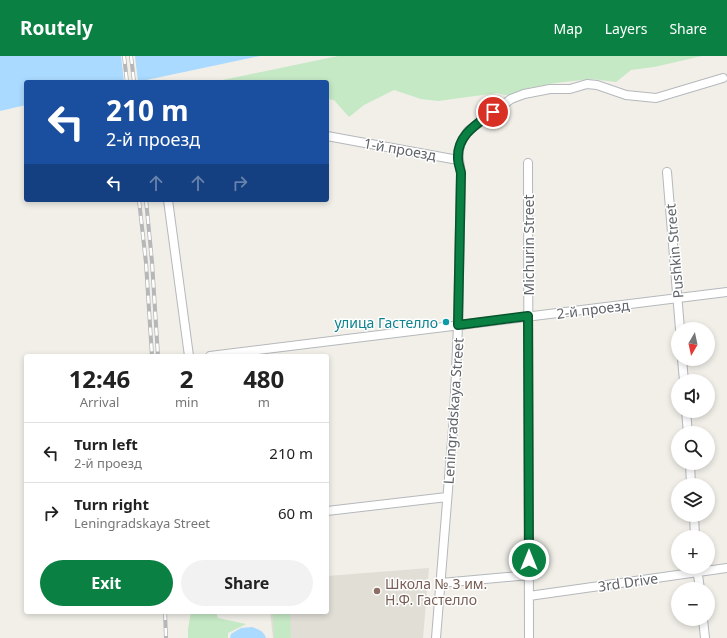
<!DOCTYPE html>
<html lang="en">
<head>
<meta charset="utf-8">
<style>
  :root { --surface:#fff; --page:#f2f2f2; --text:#222; --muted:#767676; --line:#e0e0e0; --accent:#0b8043 }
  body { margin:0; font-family:"Noto Sans",sans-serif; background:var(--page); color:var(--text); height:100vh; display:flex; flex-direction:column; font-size:15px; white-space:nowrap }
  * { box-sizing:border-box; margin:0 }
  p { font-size:13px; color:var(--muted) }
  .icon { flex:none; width:22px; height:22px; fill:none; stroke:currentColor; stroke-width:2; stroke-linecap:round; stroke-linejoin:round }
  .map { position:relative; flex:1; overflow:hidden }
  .details { position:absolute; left:24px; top:298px; width:305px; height:260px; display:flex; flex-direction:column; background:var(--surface); border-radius:4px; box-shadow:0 2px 6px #0003 }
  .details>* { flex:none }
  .top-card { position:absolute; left:24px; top:24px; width:305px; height:122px; border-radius:4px; box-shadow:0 2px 6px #0003; background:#1a4fa0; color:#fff; overflow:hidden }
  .needle { width:26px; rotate:189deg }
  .controls { position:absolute; left:671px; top:266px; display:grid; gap:8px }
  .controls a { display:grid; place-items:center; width:44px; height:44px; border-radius:50%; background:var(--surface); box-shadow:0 2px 6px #0003; font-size:20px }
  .pin { position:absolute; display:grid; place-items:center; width:34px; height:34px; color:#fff; margin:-17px; border:2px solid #fff; border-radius:50%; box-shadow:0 1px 4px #0007 }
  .me { position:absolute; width:44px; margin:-22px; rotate:0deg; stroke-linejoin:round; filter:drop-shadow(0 0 3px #0008) }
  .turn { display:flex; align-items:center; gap:14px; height:84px; padding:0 16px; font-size:18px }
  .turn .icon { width:52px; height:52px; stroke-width:2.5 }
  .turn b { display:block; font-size:28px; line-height:34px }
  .lanes { display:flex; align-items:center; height:38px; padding:0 16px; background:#0003; justify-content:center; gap:20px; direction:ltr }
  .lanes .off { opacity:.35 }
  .eta { display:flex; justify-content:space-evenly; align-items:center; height:68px; text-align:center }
  .eta b { font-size:24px; font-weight:700; line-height:28px }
  .primary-button { display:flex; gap:8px; margin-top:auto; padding:8px 16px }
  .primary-button a { flex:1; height:46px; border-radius:24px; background:var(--accent); color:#fff; font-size:16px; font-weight:700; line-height:46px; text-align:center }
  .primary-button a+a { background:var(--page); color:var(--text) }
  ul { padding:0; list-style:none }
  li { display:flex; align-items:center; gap:12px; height:60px; padding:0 16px; border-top:1px solid var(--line) }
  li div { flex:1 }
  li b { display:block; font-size:15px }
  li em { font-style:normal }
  header { display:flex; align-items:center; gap:24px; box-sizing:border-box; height:56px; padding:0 20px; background:var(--accent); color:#fff }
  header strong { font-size:19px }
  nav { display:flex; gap:22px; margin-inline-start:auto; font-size:14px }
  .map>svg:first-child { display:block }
  .education { fill:#e1ded6 }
  .green { fill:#c5e8c5 }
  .water { fill:#aadaff }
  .pier { fill:#f1efe8 }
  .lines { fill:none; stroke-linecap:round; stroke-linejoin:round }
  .minor-casing { stroke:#b5b8bc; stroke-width:10 }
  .minor { stroke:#fff; stroke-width:8 }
  .rail-casing { stroke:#b6b7b8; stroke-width:4 }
  .rail { stroke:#fff; stroke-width:2.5; stroke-dasharray:8; stroke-linecap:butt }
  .route-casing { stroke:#07532c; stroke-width:10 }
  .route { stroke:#0b8043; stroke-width:7 }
  .culture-dot { fill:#0f9aa8; stroke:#fff; stroke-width:1.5 }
  .education-dot { fill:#8d6e63; stroke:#fff; stroke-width:1.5 }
  .labels { text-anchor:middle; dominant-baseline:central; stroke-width:3; stroke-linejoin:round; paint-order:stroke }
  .street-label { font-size:14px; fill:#5f6368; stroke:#fff }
  .culture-label { font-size:14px; fill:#0d838f; stroke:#fff; text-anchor:end }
  .education-label { font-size:14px; fill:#785e54; stroke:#fff; text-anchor:start }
</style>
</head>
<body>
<header>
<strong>Routely</strong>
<nav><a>Map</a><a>Layers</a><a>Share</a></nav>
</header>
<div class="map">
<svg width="727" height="582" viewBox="0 0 727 582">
  <rect width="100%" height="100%" fill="#f1efe8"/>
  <!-- education -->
  <path class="education" d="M429,512L423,582H273L270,556H327V520Z"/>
  <!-- green -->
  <path class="green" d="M338,0H702L654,11L631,14L616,26L591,23L555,27L529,32L509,40L497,37L438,45L421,43L394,34L364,49L349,61L334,44L327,43V26H213Z
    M191,556H216L218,562L246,568L228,577V582H188V573Z
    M290,558L291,582H274L273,558Z"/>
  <!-- water -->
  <path class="water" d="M0,0H260L137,26H26V49L0,55Z
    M252,571C258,573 264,575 266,582H230L231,578L241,572Z"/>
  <!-- pier -->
  <path class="pier" d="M121,0H135L138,26H124Z"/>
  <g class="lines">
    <!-- minor casing -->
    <g class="minor-casing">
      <path id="minor" d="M327,80L458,104
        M528,107L529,582
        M667,116L680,273
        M168,144L189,300
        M210,300L727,236
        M682,303L684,325
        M686,355L688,377
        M690,407L691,429
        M327,455L447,441
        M694,459L695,481
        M697,512L700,533
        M441,527L529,519
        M529,540L727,512
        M703,563L705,582
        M436,582L454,360L458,269L461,117C458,100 456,90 468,75L511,43L524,38L550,33H570L587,28L597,29L626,39L656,42L723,22"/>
    </g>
    <!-- minor -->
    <use href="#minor" class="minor"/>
    <!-- rail casing -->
    <g class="rail-casing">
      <path id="rail" d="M124,0L127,26
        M131,0L134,26
        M139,144L146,207L152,300
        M146,144L152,206L158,300
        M165,556L166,582"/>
    </g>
    <!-- rail -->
    <use href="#rail" class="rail"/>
  </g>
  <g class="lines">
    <!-- route casing -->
    <g class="route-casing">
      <path id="route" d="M493,56C477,68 457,79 458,102C458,107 460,112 461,117L458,269L528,260L529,504"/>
    </g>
    <!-- route -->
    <use href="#route" class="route"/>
  </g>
  <!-- markers -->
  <circle class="culture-dot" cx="446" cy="266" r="4"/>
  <circle class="education-dot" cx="377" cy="535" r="4"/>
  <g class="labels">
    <!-- street labels -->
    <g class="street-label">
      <text transform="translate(400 93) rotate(10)">1-й проезд</text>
      <text transform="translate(528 189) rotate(-90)">Michurin Street</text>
      <text transform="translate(674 195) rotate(-95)">Pushkin Street</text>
      <text transform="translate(593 253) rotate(-7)">2-й проезд</text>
      <text transform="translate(453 355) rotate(-86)">Leningradskaya Street</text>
      <text transform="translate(628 526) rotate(-8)">3rd Drive</text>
    </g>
    <!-- culture labels -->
    <g class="culture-label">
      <text x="438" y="266">улица Гастелло</text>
    </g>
    <!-- education labels -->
    <g class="education-label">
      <text x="385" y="527">Школа № 3 им.<tspan x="385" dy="16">Н.Ф. Гастелло</tspan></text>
    </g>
  </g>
</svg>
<div class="controls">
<a><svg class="needle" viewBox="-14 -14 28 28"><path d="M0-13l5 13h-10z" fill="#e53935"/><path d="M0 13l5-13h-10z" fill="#767676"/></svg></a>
<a><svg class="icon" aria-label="sound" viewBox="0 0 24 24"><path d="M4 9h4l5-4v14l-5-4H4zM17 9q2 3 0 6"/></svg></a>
<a><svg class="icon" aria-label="search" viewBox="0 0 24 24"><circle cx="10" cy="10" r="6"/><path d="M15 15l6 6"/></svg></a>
<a><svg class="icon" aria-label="layers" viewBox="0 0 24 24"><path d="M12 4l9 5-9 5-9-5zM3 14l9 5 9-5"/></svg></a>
<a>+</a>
<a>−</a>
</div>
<div class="pin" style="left:493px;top:56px;background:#d93025"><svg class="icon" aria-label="arrive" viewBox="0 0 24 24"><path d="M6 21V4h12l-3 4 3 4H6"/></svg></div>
<svg class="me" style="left:529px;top:504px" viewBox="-20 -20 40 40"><circle r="17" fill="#0b8043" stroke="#fff" stroke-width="3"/><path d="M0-11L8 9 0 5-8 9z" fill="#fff"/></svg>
<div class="top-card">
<div class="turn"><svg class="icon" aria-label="left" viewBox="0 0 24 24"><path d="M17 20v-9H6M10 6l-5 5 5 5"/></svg><div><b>210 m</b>2-й проезд</div></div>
<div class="lanes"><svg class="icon" aria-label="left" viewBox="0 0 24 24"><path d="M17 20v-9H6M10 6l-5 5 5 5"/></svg><svg class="icon off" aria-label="ahead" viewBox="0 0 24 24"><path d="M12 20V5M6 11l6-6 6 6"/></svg><svg class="icon off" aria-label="ahead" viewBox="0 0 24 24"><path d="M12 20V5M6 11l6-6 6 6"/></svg><svg class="icon off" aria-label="right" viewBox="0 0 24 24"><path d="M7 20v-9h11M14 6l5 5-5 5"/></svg></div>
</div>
<section class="details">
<div class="eta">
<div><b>12:46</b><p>Arrival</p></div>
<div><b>2</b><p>min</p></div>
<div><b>480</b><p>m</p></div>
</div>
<ul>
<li><svg class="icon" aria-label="left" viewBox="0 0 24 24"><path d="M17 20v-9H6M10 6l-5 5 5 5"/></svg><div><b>Turn left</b><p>2-й проезд</p></div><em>210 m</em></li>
<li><svg class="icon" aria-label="right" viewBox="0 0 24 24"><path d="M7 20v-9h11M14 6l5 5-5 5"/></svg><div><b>Turn right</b><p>Leningradskaya Street</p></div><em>60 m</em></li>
</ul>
<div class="primary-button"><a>Exit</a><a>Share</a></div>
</section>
</div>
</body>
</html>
